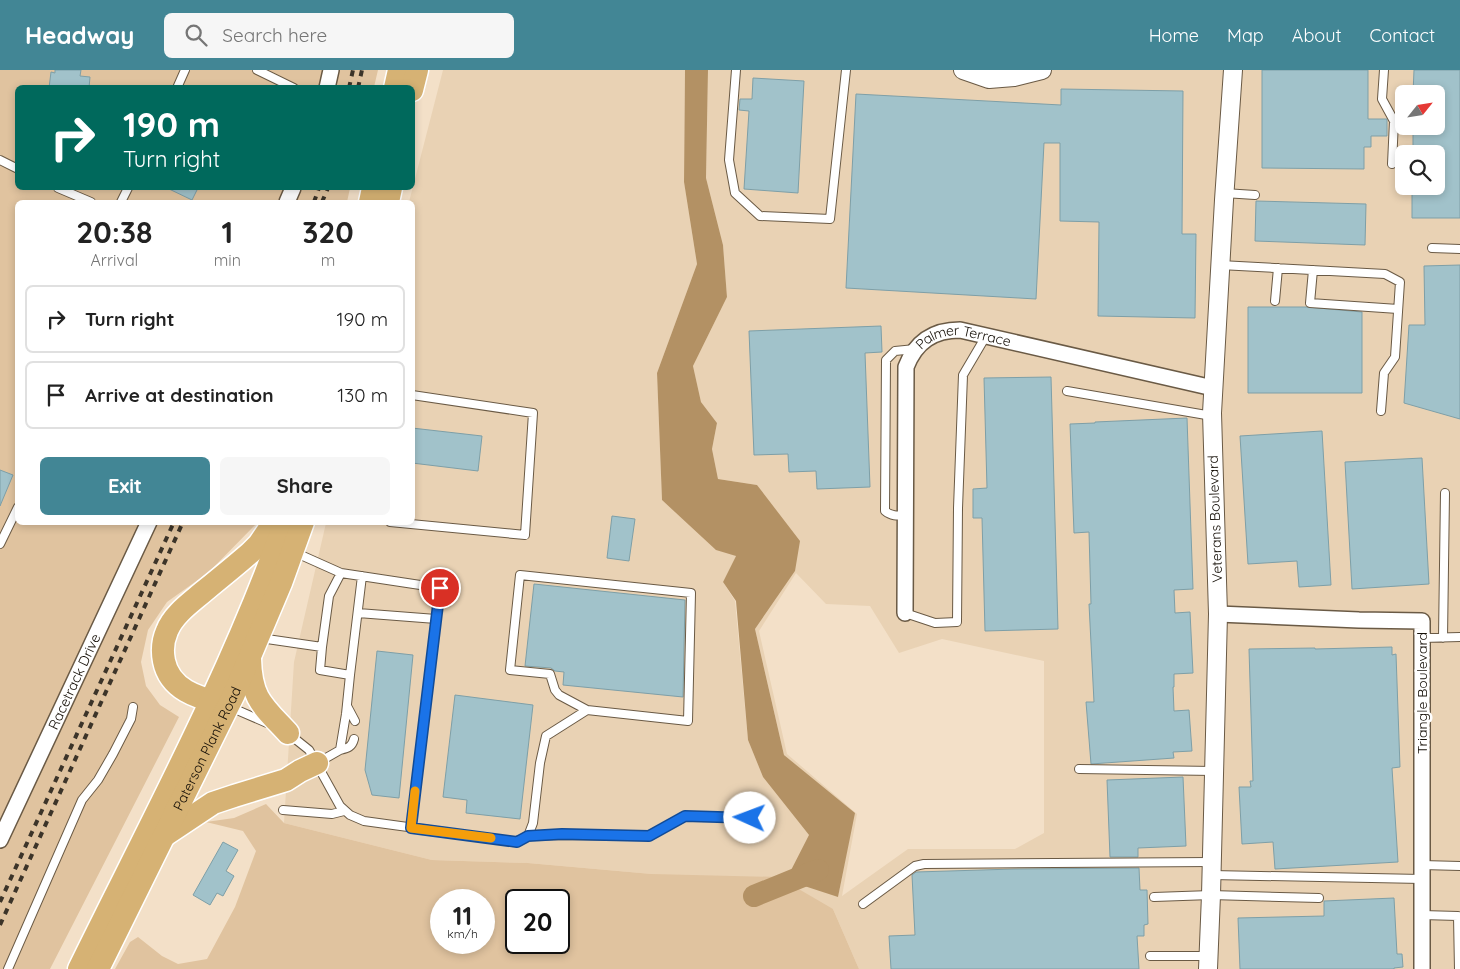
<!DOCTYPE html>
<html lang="en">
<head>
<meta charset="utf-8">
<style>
  :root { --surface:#fff; --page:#f6f6f6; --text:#222; --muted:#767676; --line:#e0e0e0; --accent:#428695 }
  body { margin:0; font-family:Quicksand,sans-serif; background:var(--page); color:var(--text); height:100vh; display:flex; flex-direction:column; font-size:19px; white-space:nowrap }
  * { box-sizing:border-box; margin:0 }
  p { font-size:16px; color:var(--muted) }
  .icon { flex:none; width:28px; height:28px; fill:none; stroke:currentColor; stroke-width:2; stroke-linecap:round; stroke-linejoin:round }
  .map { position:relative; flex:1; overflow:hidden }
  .panel { position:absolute; left:15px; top:130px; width:400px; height:325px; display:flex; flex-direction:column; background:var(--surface); border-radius:8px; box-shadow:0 2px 8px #0003 }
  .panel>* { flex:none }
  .top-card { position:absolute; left:15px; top:15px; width:400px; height:105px; border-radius:8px; box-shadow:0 2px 8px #0003; background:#00695c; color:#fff; overflow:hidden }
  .needle { width:32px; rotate:60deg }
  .tools { position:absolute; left:1395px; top:15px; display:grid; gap:10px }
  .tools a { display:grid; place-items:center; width:50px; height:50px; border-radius:8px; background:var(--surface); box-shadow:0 2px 8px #0003; font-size:25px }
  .speed { position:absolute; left:430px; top:819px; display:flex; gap:10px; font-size:25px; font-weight:700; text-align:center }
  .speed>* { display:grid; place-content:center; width:65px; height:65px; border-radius:50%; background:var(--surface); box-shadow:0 2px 8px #0003; line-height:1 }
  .speed small { font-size:12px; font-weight:400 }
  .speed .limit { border:2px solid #111; border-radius:8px; background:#fff; color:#111 }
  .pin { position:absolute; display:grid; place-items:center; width:42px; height:42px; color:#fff; margin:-21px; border:2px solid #fff; border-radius:50%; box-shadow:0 1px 5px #0007 }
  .me { position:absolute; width:55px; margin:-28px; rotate:272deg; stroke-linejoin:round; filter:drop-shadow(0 0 4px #0008) }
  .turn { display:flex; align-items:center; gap:18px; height:105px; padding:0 25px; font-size:22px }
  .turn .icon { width:65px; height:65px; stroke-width:2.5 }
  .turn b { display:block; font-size:35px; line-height:42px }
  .eta { display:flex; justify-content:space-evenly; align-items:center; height:85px; text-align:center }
  .eta b { font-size:30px; font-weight:800; line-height:35px }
  .action { display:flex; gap:10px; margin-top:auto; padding:10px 25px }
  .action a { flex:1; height:58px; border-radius:8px; background:var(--accent); color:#fff; font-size:20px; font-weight:800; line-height:58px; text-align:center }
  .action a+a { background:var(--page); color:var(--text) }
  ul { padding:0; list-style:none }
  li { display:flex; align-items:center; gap:15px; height:68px; margin:0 10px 8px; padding:0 15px; border:2px solid var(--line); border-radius:8px }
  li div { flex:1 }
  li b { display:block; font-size:19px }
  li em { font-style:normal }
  header { display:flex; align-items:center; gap:30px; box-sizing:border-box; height:70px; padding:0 25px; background:var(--accent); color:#fff }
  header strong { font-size:24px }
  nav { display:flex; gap:28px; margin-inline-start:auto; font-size:18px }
  .search { width:350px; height:45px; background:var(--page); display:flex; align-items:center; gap:12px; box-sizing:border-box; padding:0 18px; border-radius:8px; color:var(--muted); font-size:19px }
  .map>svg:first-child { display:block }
  .built { fill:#e9d2b4; fill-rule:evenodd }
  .green { fill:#e0c39f; fill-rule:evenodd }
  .water { fill:#b39164 }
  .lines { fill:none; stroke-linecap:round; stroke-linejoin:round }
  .river { stroke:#b39164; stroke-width:22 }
  .building { fill:#a1c2ca; stroke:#7e9fa7 }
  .service-casing { stroke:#6a5a45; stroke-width:10 }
  .minor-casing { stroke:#6a5a45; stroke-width:18 }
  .tertiary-casing { stroke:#6a5a45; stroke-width:20 }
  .primary-casing { stroke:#fff; stroke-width:25 }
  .service { stroke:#fff; stroke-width:8 }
  .minor { stroke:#fff; stroke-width:15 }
  .tertiary { stroke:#fff; stroke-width:18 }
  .primary { stroke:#d6b274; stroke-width:22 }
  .rail { stroke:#3c3429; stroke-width:4; stroke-dasharray:6 6; stroke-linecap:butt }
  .route-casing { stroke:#114b97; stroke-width:12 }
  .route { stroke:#1a73e8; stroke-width:9 }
  .slow { stroke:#f59e0b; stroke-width:9 }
  .labels { text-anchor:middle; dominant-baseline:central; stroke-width:5; stroke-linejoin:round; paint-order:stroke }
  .street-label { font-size:14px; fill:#140e06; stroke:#fff }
</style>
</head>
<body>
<header>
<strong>Headway</strong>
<div class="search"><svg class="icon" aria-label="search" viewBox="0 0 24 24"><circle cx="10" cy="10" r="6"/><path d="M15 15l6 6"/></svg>Search here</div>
<nav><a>Home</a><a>Map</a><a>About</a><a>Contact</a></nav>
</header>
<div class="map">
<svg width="1460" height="899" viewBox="0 0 1460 899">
  <rect width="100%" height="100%" fill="#f3e0c8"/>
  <!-- built -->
  <path class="built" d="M443,0H685L684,112L697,194L657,303L662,430L736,486L723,512L735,531L748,670L763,707L809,765L838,827L854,743L784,685L755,559L795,501L757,415L718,409L712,379L717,353L701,332L693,296L727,227L723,175L706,108L708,0H1460V899H859L833,839L652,804L528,793L432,790L284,753L294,592L326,453L412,452V132H409ZM1404,24H1436V56H1404ZM1404,84H1436V116H1404ZM796,503L826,534L870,536L899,583L942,569L1044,591V763L1015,779H908L842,826L857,744L787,684L759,561Z"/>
  <!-- green -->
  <path class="green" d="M0,0H378L374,17L18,18V118H350L347,132H18V452L257,453L209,502L167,532L148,560L141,592L146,616L160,635L179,647L50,899H0Z
    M266,734L284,753L432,790L528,793L652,804L778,807L833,839L859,899H115L130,872L138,867L162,886L178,894L207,889L235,837L256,781L243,761L206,752L234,748ZM441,830H484V872H441ZM516,830H559V872H516Z"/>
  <!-- water -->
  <path class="water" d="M685,0H708L706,108L723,175L727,227L693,296L701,332L717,353L712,379L718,409L757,415L800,471L795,501L755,559L784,685L855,743L838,827L786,810L809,765L763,707L748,670L736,531L723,512L736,486L716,480L662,430L657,303L697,194L684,112Z"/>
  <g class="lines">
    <!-- river -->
    <path class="river" d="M754,826L818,800"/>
  </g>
  <!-- building -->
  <path class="building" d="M55,0H81L80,6L90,7L89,18H49L51,2L55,3Z
    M1262,0H1368V49H1387V66H1371V77H1364V99L1262,98Z
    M1414,0H1460V148H1412V116H1436V84H1413V56H1436V24H1413Z
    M753,8L804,11L798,123L744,119L749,41L739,40L740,29H752Z
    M1061,19L1183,21L1182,164H1196L1195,248L1098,246L1099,152L1060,151V73H1044L1036,229L846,218L856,24L1061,35Z
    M167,118H198L192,130Z
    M1256,131L1366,134L1365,175L1255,171Z
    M1460,195V349L1404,333L1409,255H1425L1424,196Z
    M1248,237H1307L1362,242V323H1248Z
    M881,256L882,282L865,283L870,417L817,419L816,401L789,402L788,384L754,385L749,261Z
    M1051,307L1058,559L985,561L982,448H973V419L987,418L984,308Z
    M1187,348L1193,519L1174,520L1175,543L1190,542L1193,603L1174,604V617H1173L1174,641L1189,640L1192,681L1173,682L1174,688L1091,694L1086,632H1094L1089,534H1091L1089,462L1074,463L1070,354L1095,353V352Z
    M412,358L482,366L478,401L412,393Z
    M1322,361L1331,515L1299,517L1297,491L1248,494L1240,366Z
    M1422,388L1429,514L1352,519L1345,392Z
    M0,400L13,405L0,436Z
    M612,446L635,449L629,491L607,488Z
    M534,514L685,530L683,627L563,615L564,602L555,601L551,598L525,596Z
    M1392,577V585L1396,584L1400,697L1392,698L1398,792L1275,799L1273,772L1242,774L1239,717H1251L1250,711H1253L1249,579L1315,578V579Z
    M377,581L413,585L399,728L372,725L365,700Z
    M455,625L533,635L520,749L466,743L467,730L443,727Z
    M1183,707L1186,776L1138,778V787H1110L1107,710Z
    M223,772L238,780L226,801L234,806L223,826L217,823L210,835L193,825Z
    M1139,798L1140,820H1147L1148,854L1144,855V866H1137L1139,899H891L889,866L915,865L912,805L916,802L1014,799Z
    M1394,828L1397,884H1402L1403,897L1394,898V899H1240L1238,848L1324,846V831Z"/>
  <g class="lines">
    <!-- service casing -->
    <g class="service-casing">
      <path id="service" d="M257,0L294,18
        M736,0L729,90L735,123L760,146L830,149L846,0
        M1384,0L1382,29L1394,51L1392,94
        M177,18L185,0
        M0,90L18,99
        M58,118L91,132
        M1224,123L1255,125
        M121,132L128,118
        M1432,178L1460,179
        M1220,195L1385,204L1400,212L1395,287L1384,303L1381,341
        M1313,200L1310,233L1398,239
        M1275,231L1278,198
        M1067,321L1212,346
        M905,445C897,446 891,446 885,441L886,290L895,281L915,279
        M390,452L525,465L533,343L412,325
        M0,474L18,437
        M294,482L341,503L440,518L411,758
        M358,543L436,549
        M905,543L935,553L957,552L958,438L963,305L986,266
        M260,568L322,577
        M1422,568L1460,567
        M1443,568L1445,423
        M350,605L362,506
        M347,636L355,651
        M230,637L267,653
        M289,664L309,680L340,736L350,745L364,751L517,772L528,766L533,753L540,693L546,666L587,640L688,651L691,523L520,505L510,600L550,604L555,620L559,625L587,640
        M340,680C348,678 352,677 354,669
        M319,692L340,680L346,644L350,605L320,600L322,577L329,526L341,503
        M1079,699L1214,701
        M283,740L332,744L344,741
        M528,766L562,765L649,766L685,746L750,748
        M1422,795L1460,796
        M1212,805L1422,809
        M1154,827L1211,825L1319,828
        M863,834L915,796L924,794L1212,792
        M1422,845L1458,846L1459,899
        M1150,886H1209
        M8,899L82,730L98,710L113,684L131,649L133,637"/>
    </g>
    <!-- minor casing -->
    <g class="minor-casing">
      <g id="minor">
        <path d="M327,18L331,0"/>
        <path d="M287,132L293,118"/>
        <path id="s1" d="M905,543L906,297C916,271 934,260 960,260L1213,318"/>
        <path d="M1218,544L1359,550L1422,551V899"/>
        <path id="s2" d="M0,770L149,452"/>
      </g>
    </g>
    <!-- tertiary casing -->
    <g class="tertiary-casing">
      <path id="tertiary" d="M963,0L989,9L1014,7L1042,0
        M1208,899L1211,825L1218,544L1212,343L1224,130L1233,0"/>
    </g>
    <!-- primary casing -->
    <g class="primary-casing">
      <g id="primary">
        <path d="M395,18L399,0"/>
        <path d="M412,20L417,0"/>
        <path d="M370,132L373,118"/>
        <path d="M388,132L391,118"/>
        <path d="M250,589C251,629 263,636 288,663"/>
        <path d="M225,635C200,628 170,621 164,591C162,581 163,570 167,561C173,545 190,533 203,522C219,509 235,496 250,483L259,474L274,452"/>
        <path d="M165,765L213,733L234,726L286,710L300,701L317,693"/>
        <path d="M79,899C151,752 230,607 285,452"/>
        <path id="s3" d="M98,899L234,624L281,513L303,452"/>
      </g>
    </g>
    <!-- service -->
    <use href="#service" class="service"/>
    <!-- minor -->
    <use href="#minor" class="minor"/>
    <!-- tertiary -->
    <use href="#tertiary" class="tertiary"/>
    <!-- primary -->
    <use href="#primary" class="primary"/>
    <!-- rail -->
    <path class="rail" d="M349,18L353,0
      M358,18L362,0
      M314,132L319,118
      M322,132L328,118
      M0,832L174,452
      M0,855L183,452"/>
  </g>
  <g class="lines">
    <!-- route casing -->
    <g class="route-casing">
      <path id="route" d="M440,518L411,758L517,772L528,766L562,764L649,766L685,746L750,748"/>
    </g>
    <!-- route -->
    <use href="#route" class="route"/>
    <!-- slow -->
    <path class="slow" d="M415,721L411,758L491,768"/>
  </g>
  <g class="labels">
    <!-- street labels -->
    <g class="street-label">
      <text stroke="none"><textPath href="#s1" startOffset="319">Palmer Terrace</textPath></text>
      <text transform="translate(1215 449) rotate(-92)">Veterans Boulevard</text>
      <text stroke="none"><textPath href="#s2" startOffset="175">Racetrack Drive</textPath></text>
      <text transform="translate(1422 623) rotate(-90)">Triangle Boulevard</text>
      <text stroke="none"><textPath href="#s3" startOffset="246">Paterson Plank Road</textPath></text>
    </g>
  </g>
</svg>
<div class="tools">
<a><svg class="needle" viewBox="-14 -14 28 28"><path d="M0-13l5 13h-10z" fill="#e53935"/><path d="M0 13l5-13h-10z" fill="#767676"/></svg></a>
<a><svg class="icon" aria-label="search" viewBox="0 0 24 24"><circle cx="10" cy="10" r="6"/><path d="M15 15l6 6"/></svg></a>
</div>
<div class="speed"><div>11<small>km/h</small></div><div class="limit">20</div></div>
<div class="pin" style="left:440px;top:518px;background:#d93025"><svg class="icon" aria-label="arrive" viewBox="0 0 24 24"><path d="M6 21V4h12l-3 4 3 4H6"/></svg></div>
<svg class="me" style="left:750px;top:748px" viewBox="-20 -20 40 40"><circle r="19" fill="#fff"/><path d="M0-13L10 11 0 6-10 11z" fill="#1a73e8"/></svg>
<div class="top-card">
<div class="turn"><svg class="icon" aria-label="right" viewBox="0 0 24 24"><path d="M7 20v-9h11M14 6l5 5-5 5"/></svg><div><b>190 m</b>Turn right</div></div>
</div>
<section class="panel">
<div class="eta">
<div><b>20:38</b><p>Arrival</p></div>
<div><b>1</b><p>min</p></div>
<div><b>320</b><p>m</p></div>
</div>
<ul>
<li><svg class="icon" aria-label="right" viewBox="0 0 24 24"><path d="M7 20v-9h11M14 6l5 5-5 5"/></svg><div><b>Turn right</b></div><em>190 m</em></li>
<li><svg class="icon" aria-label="arrive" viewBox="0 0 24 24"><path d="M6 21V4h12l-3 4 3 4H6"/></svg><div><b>Arrive at destination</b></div><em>130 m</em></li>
</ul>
<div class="action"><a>Exit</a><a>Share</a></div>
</section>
</div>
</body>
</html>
